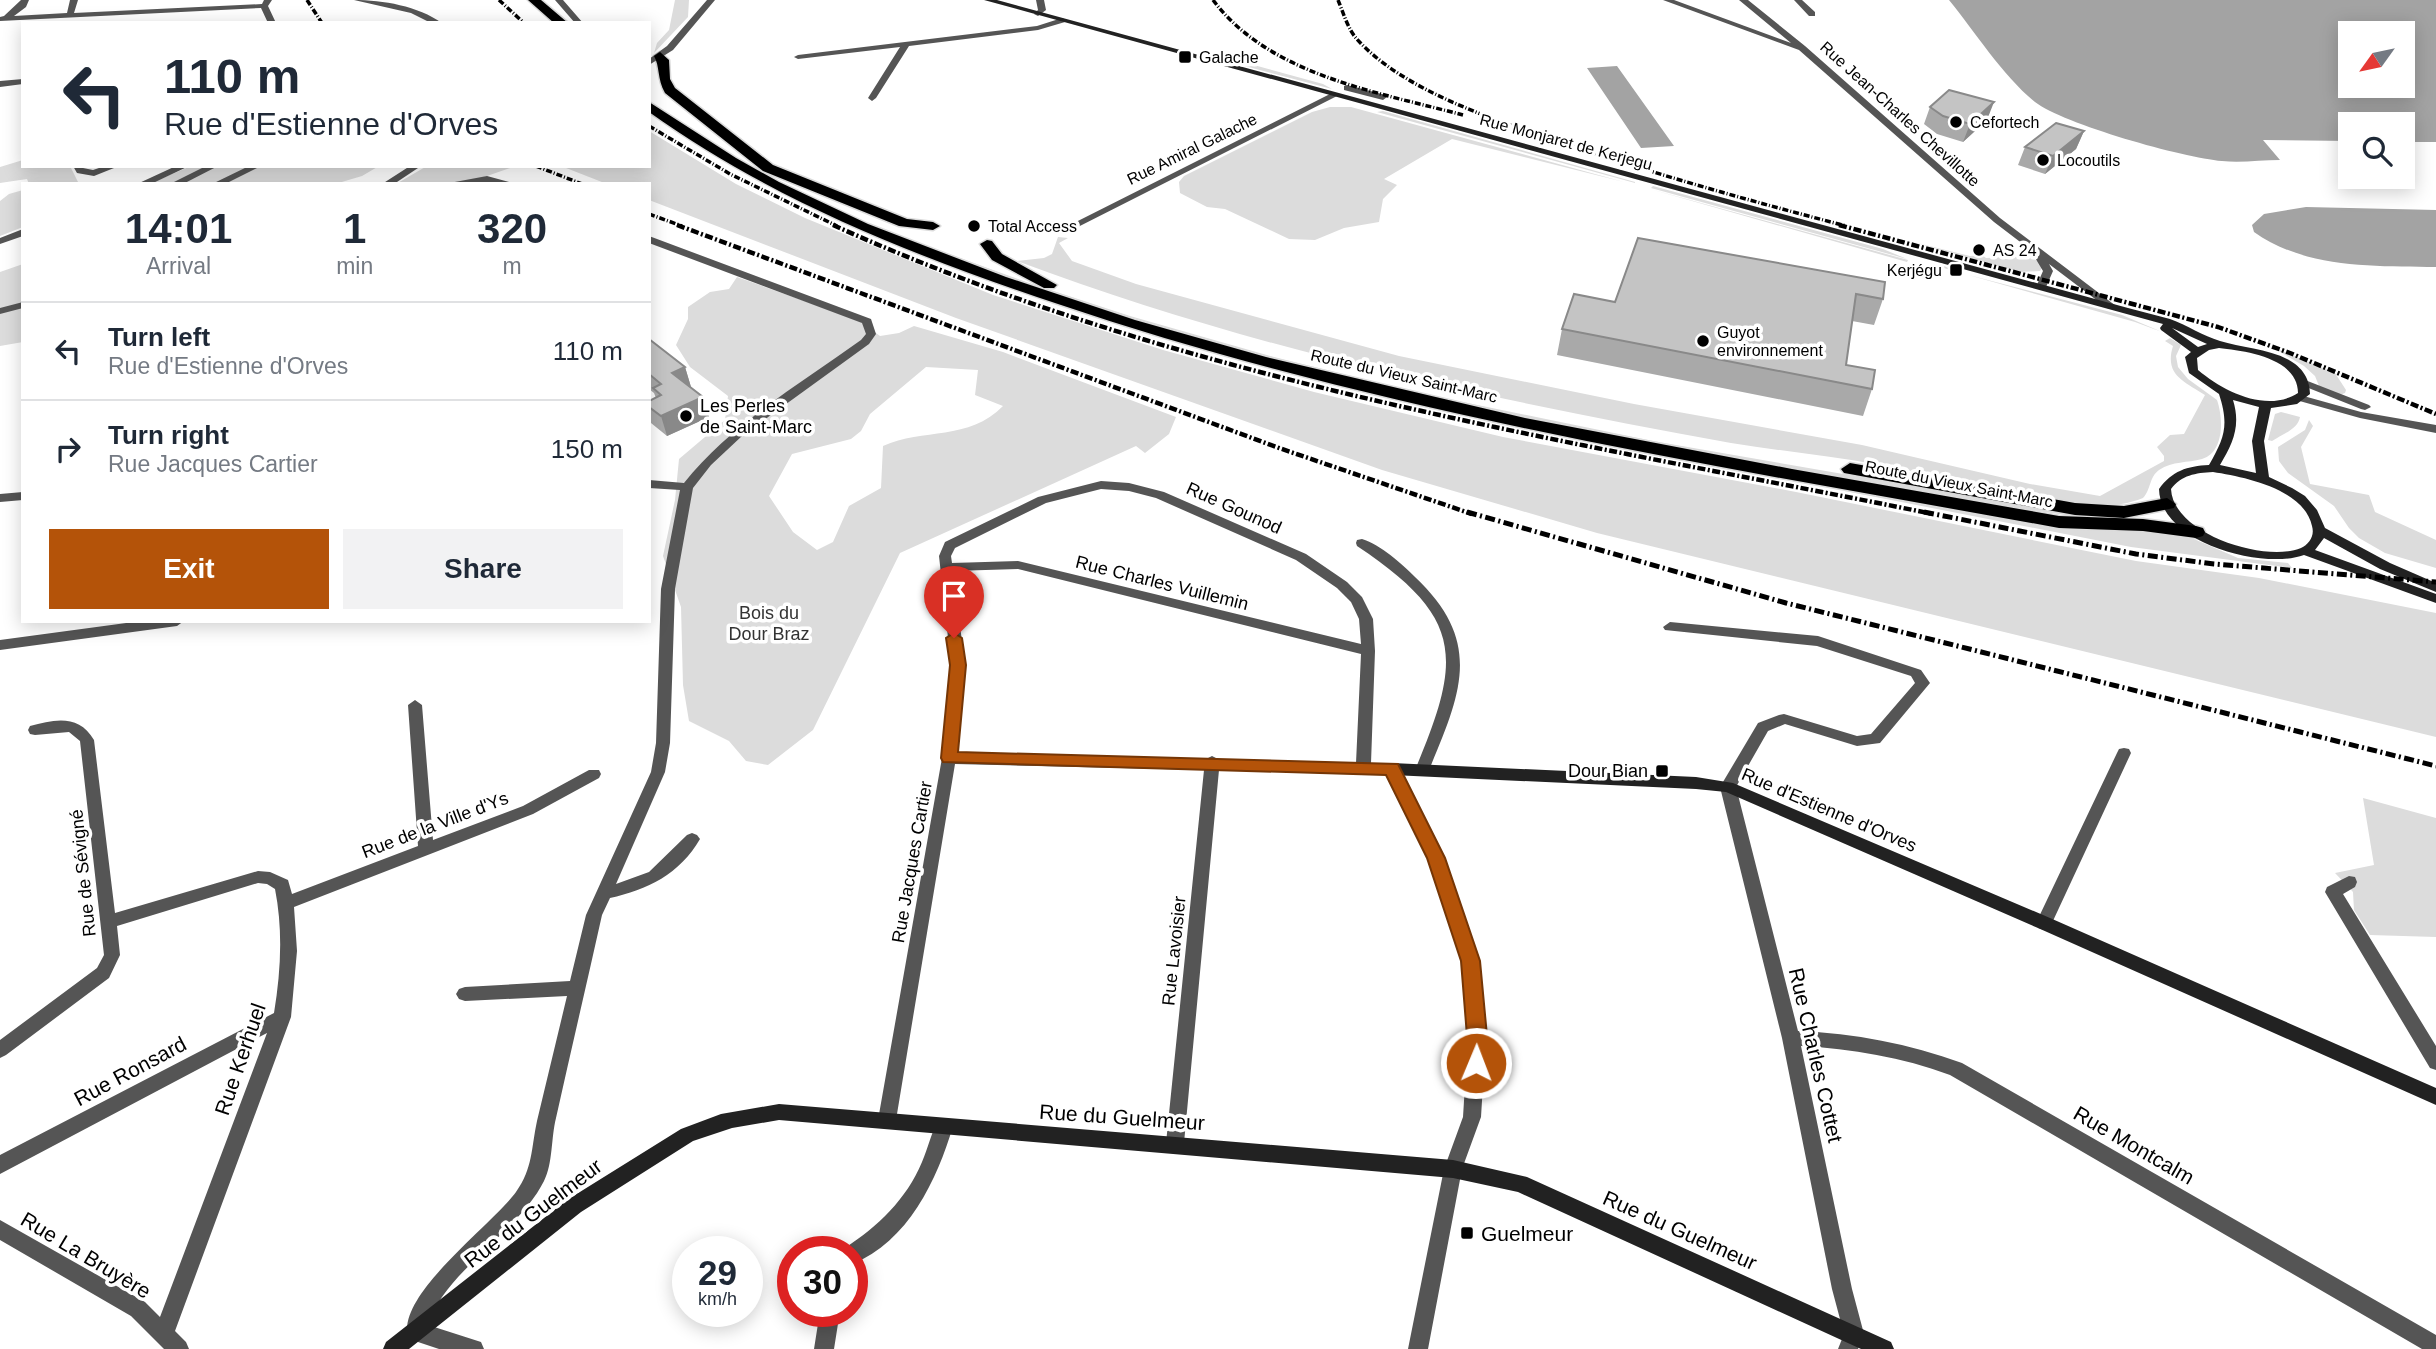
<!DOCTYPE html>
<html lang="en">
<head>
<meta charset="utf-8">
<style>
  :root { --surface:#fff; --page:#f2f2f3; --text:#1f2937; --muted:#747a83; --line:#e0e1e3; --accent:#b45309 }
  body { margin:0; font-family:Helvetica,sans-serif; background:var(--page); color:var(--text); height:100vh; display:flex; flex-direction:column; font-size:26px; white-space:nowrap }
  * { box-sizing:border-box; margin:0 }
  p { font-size:23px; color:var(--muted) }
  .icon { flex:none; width:38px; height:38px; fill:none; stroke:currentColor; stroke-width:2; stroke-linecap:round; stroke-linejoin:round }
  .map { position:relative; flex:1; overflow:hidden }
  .drawer { position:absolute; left:21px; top:182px; width:630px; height:441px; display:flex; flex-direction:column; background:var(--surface); border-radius:0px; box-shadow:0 4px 18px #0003 }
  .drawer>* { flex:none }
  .top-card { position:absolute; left:21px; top:21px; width:630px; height:147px; border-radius:0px; box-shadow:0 4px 18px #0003; background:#fff; color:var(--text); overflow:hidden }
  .needle { width:46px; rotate:237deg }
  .fabs { position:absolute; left:2338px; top:21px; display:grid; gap:14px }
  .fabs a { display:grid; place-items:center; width:77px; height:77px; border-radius:0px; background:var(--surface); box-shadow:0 4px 18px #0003; font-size:35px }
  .speed { position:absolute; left:672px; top:1236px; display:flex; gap:14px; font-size:35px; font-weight:700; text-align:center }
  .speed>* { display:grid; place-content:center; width:91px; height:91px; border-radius:50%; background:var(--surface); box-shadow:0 4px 18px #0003; line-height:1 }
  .speed small { font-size:18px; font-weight:400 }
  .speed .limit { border:10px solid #d22; background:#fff; color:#111 }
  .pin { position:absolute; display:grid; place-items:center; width:60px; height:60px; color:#fff; margin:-72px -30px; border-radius:50% 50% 50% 0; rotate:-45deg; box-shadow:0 0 7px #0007 }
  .pin .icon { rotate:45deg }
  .me { position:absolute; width:77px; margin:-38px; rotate:1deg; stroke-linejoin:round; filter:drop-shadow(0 0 5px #0008) }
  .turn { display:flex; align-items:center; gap:24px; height:147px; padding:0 28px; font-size:32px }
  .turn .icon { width:91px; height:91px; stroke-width:2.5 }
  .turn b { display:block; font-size:49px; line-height:60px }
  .eta { display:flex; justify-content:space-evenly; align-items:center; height:119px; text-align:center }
  .eta b { font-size:42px; font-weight:700; line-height:49px }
  .action { display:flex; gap:14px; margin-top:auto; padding:14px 28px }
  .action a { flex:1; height:80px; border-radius:0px; background:var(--accent); color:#fff; font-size:28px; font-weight:700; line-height:80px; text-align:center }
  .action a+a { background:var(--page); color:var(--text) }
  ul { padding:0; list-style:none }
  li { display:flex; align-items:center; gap:21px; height:98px; padding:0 28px; border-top:2px solid var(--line) }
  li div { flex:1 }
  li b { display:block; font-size:26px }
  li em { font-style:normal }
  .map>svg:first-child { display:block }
  .green { fill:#dcdcdc; fill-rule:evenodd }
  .water { fill:#a3a3a3; fill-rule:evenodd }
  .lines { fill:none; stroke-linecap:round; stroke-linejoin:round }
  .highway-casing { stroke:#dbdbdb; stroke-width:3 }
  .street { fill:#555; fill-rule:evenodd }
  .secondary { fill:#222; fill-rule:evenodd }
  .highway { fill:#000; fill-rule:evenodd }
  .rail-far2 { stroke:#000; stroke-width:3.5; stroke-dasharray:6 2 1 2; stroke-linecap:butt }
  .rail-far1 { stroke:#000; stroke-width:4.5; stroke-dasharray:8 2.5 2 2.5; stroke-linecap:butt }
  .rail { stroke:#000; stroke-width:5; stroke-dasharray:10 3.5 2 3.5; stroke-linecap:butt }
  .wall { fill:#a9a9a9 }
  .shaded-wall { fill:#898989 }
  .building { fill:#c4c4c4; stroke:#898989; stroke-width:2 }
  .route { fill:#b45309; stroke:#753606; stroke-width:2 }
  .poi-dot { fill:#000; stroke:#fff; stroke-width:2.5 }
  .labels { text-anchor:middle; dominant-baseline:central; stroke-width:7; stroke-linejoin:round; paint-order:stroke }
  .far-poi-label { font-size:16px; fill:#000; stroke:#fff; text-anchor:start }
  .far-street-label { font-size:16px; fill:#000; stroke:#fff }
  .poi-label { font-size:18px; fill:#000; stroke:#fff; text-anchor:start }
  .street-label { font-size:18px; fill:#000; stroke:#fff }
  .park-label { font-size:18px; fill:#333; stroke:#fff }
  .near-street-label { font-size:21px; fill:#000; stroke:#fff }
  .near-poi-label { font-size:21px; fill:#000; stroke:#fff; text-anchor:start }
</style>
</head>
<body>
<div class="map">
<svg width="2436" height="1349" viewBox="0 0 2436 1349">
  <rect width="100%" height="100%" fill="#fff"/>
  <!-- green -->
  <path class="green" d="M675,0H689L688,17L654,53L657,43L669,30Z
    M1207,52L1323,84L1332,89L1203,55Z
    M1330,107H1351L1624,182L1452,139L1384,179L1397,185L1383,199L1379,222L1344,228L1315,240L1289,239L1225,209L1207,207L1180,193L1179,182L1184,176L1312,112Z
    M1383,111L1635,182V183L1377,112Z
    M649,131L736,184L805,218L993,295L1163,350L1314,392L1503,437L1796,492L2136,561L2259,578L2436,613V737L1597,533L1382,470L956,318L649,200V184H607L561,166H649Z
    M23,160V166H70L79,184H29L27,179L0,183V167Z
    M191,166H379L362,176L335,184H149Z
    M427,166H512L513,167L464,184H396Z
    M1653,186L1883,249L1907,259L1651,188Z
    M1650,189L1908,260L1907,262Z
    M23,190V227L0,236V201L9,194Z
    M1058,237L1068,238L1059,243L1072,261L1136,284L1399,356L1634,404L1862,445L2030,484L2100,496L2164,461V456L2157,447L2170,435L2184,434L2205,395C2184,381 2164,375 2173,346L2165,341L2170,338L2181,345L2176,356L2178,367L2188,379L2217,400C2223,417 2225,452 2202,459C2187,463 2173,461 2159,470C2149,477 2151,490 2143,498C2096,517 2036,496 1989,487C1953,479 1916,472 1880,465C1831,456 1781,451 1731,443C1489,399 1248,348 1017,261L1044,258L1052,254Z
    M1913,242L1970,256L1982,255L1986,258L2029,256L2039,262L2042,268L2040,271L2020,272Z
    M927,246L1026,282L1130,316L1274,357L1424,394L1653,441L2103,519C1991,508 1882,483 1772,465C1483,416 1199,350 924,247Z
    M23,264V342L0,346V272Z
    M1933,265H1942L1957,272L2122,315L2162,332L2135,322Z
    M737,277L858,320L880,336L899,333L914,326L1003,352L1176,417L1169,434L1145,453L1136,446L900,553L813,730L768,765L746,761L729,741L689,721L683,685L681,607L663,556L675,500L679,459L725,420L728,396L690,367L676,345L688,319V307L710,292L729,289ZM926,367L978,370L975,395L1003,406C969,441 923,428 883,446L881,488L849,506L833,542L817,550L793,532L769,496L792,454L851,439L861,431L870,414Z
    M2270,346L2335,373L2346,390L2345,393L2340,395L2319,386L2315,376L2304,366Z
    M2281,412L2300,417C2298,429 2283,434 2272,441L2268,440L2275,414Z
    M2309,420L2313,426L2301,447L2310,484L2369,495L2375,512L2436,540V568L2385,553L2359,538L2349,528L2334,506L2288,473L2279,461L2278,447L2305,430Z
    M1844,487L2067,527L2161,532L2187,536L2238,558L2288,563L2292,568L2131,547L1845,491Z
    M2363,798L2436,818V937L2370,935L2354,910L2353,892L2335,873L2374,865Z"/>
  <!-- water -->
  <path class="water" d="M1949,0H2436V142H2403V124H2350V141L2263,140L2280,160C2261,160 2241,163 2222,161C2184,158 2063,124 2035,102C2003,76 1975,32 1949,0ZM2350,33H2403V86H2350Z
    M1617,66L1674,146L1641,148L1587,68Z
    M2306,207L2436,210V267C2375,266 2306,269 2254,232L2252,225L2264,214Z"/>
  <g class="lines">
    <!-- highway casing -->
    <g class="highway-casing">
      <path id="highway" d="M528,0H541L568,23H554Z
        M660,52L669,60L670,79L675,88L773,165L907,219L933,222L940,226L933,230L899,226L763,171L665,93C657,79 660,66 654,56Z
        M649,102L736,158L779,182L868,224L1006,277L1135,320L1266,357L1525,418L1792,469L2059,516L2143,519L2196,526L2203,528L2205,532L2203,536L2196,538L2143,531L2059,528C1723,467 1383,414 1058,304C914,256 774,201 649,112Z
        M987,240L992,241L1002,254L1057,285L1054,288H1044L992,260L980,244Z
        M1850,463L2075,503L2124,506L2167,498L2176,504L2174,508L2124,518L2075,515L1844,473L1841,469Z"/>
    </g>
    <!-- street -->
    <path class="street" d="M21,0H29L26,7L14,16L67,13L70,0H78L74,13L262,4L264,0H272L268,6L276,23H268L261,8L0,21V17L4,16Z
      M354,0C383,0 418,6 442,23H431L411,13Z
      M555,0H563L583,23H575Z
      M707,0H715L673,50L649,65V59L667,46Z
      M1036,0H1044L1046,10L1038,16L1034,14L1038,10Z
      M1663,0H1674L1791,43L1739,0H1748L1805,46L2000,218L2116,306L2111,309L2107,308L2049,264L2053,271L2046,287L2045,289H2037L2036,287L2043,271L2034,256L2036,254L1994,222L1799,50Z
      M1794,0H1802L1815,12V16H1809Z
      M1062,18L1066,20L1065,22L1038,30L909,46L876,98L872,101L868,98L900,47L798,59L794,57L798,55L1037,26Z
      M23,79V84L0,87V81Z
      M1347,85L1386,95L1387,97L1383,100L1344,90V86Z
      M1332,93L1339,95L1066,233L1058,231Z
      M73,166L93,170L105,166H119L94,176L77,173Z
      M176,166H189L151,184H137Z
      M206,166H218L183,184H170Z
      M249,166H261L225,184H212Z
      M410,166H421L394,184H382Z
      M487,176L516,184L487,182L444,184Z
      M23,229V236L0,244V238Z
      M649,236L871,319L876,334L869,344L742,436L711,465L693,488L675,589L670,743L665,772L616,884L649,872L687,835L692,833L697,835L700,839C680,874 647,890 610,898L602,915C587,983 571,1050 556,1118C551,1138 553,1163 544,1181C518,1233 443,1273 428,1325L481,1342L484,1349H439L409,1339C392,1298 493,1224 516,1192C533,1168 531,1149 537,1121C547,1079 557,1038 567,996L465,1001L459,999L456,994L459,989L465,987L570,981L586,915L651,772L656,743L661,589L680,490L649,488V480L684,483C731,424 800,384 861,340L866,334L862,323L649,243Z
      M23,302V308L0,314V308Z
      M2305,380L2369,405L2371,407L2365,410L2361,409L2301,385L2299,383Z
      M2300,395L2361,412L2436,425V433L2360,418L2296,400V396Z
      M1101,481L1129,483L1164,492L1306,554L1347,582L1362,597L1373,619L1375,651L1371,763L1397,765L1444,858L1478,961L1486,1036L1481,1117L1462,1169L1428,1349H1408L1444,1169L1463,1117L1468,1036L1462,961L1428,858L1387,774L1219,770L1184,1143L1182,1149L1175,1152L1168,1149L1166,1143L1204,770L955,764L896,1120L893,1126L887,1128L881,1126L878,1120L942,758L951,665L939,556L945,542L1038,497ZM1101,489L1129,491L1156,498L1296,560L1337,588L1351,602L1359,619L1361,644L1018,561L952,563L951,556L955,548L1046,503ZM1018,569L1361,654L1356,763L1218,759L1212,756L1206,759L957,753L965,665L953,571Z
      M23,492V500L0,502V494Z
      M1362,539C1381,545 1401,563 1415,577C1484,642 1461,693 1429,770L1427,774H1417L1415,770C1462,658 1465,618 1357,546L1356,543L1357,540Z
      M141,621H184L177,626L0,650V640Z
      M1670,622L1818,636L1921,670L1930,683L1880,743L1857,746L1785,724L1768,731L1736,787L1798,1031C1855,1033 1909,1044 1962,1063L2436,1335V1349H2422L1950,1075C1902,1057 1852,1049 1801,1046L1852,1289L1864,1334L1858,1349H1838L1844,1334L1832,1289L1782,1038L1720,787L1758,723L1779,715L1784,714L1857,736L1871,734L1915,683L1911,676L1817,646L1665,630L1663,627Z
      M415,700L422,705L433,840L523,806L589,770H599L601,774L599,778L533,814L294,907L297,951L291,1017L175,1331L186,1342L189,1349H164L131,1316L0,1240V1220L145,1302L160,1317L267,1033L0,1174V1155L274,1013C281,971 283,930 275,889L267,884L258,883L117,926L120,955L109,978L6,1055L0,1058V1040L97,968L104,955L80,741L69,732L35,735L30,734L28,730L30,726C55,719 79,714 94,740L115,913L258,871L270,872L288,880L292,894L418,846L408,705Z
      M2124,748L2129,749L2131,753L2052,923L2050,928L2044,930L2038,928L2036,923L2117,753L2119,749Z
      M2349,876L2355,877L2357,882L2355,887L2343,894L2436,1046V1070L2430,1068L2325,892L2327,887Z
      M944,1118L950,1120L953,1126C937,1180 908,1242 852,1264V1251H844L845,1248C878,1226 906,1200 922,1162C928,1148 931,1134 938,1120Z
      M820,1311H840L834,1349H814Z"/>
    <!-- secondary -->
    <path class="secondary" d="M984,0H997L2128,308C2142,312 2156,315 2170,319C2187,325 2203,336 2220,341C2251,351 2309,349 2310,394L2297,404L2271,408L2264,441L2269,477L2292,488L2305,496L2317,510L2325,528L2390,563L2436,583V592L2380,569L2324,538L2315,550L2436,594V603L2304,555C2263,570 2160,543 2159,489C2172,471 2187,466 2209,465C2225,437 2229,425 2219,394L2189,373L2185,357L2191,352L2161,330L2160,328L2163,324ZM2172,328L2207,344L2198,347ZM2219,348C2246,351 2298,358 2298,393C2267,413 2224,392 2198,370L2197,358L2209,350ZM2233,400L2259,407L2252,441L2256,473L2220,465C2233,443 2241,426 2233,400ZM2213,472C2245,477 2304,489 2312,526C2315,536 2309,544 2301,548C2265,563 2173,534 2171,489C2182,475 2195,473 2213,472Z
      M1392,763L1696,777L1733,783L2050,918L2436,1088V1105L2038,928L1726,792L1696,789L1392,775L1387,773L1385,769L1387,765Z
      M779,1104L1453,1160L1527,1177L1891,1342L1894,1349H1861L1518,1192L1453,1178L779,1120L732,1128L693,1141L581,1212L409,1349H383L386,1342L567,1200L681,1129L721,1114Z"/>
    <!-- highway -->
    <use href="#highway" class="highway"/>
    <!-- rail-far2 -->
    <path class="rail-far2" d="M307,0L322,23
      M499,0L524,23
      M1213,0C1269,75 1377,92 1463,115
      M1338,0C1343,12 1348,29 1356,38C1402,91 1500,122 1564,143C1657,175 1751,201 1846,226
      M649,126L730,174L837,226
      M536,166L582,184
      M649,214L682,226"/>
    <!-- rail-far1 -->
    <path class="rail-far1" d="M677,225L1279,448L1472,514
      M833,225C1181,382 1562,439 1933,514
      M1839,225L2218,327L2290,353L2436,414"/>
    <!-- rail -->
    <path class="rail" d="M1467,512L1786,603L2436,766
      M1924,512L2136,554L2214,564L2436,582"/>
  </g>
  <!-- wall -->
  <path class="wall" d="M1930,107L1987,120L1963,142L1937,134L1924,124Z
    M2084,131L2076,149L2045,174L2018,165L2025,147Z
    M1885,282L1883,299L1874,325L1852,321L1846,365L1872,389L1863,416L1557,355L1562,329L1615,302Z
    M649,339L685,367L691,387L703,397L709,417L667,436L651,423L649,418V401L656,398L654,393L649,389Z"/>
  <!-- shaded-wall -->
  <path class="shaded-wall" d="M1994,102L1987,120L1963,142L1970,124Z
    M2084,131L2076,149L2045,174L2053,156Z
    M685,367L691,387L672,373Z
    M703,397L709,417L667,436L661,416Z"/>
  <!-- building -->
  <path class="building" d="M1949,90L1994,102L1970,124L1943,116L1930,107Z
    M2056,123L2084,131L2053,156L2025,147Z
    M1638,238L1885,282L1883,299L1856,294L1846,365L1875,370L1872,389L1562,329L1574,294L1615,302Z
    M649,339L685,367L672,373L703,397L661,416L649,407V401L661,395L653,388L661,384L649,374Z"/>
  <!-- route -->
  <path class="route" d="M954,633L962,638L966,665L958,752L1398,764L1445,858L1480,961L1487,1036L1486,1063L1483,1069L1476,1072L1469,1069L1466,1063L1467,1036L1461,961L1427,858L1386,775L943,762L941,758L950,665L946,638Z"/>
  <!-- markers -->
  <g class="poi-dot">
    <rect x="1178" y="50" width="14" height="14" rx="3.5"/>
    <circle cx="1956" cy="122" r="7"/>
    <circle cx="2043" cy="160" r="7"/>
    <circle cx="974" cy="226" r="7"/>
    <circle cx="1979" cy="250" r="7"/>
    <rect x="1949" y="263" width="14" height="14" rx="3.5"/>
    <circle cx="1703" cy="341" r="7"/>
    <circle cx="686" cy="416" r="7"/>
    <rect x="1655" y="764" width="14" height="14" rx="3.5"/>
    <rect x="1460" y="1226" width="14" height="14" rx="3.5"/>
  </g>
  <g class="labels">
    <!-- far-poi labels -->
    <g class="far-poi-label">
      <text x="1199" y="57">Galache</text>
      <text x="1970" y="122">Cefortech</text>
      <text x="2057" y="160">Locoutils</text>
      <text x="988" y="226">Total Access</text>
      <text x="1993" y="250">AS 24</text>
      <text x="1942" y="270" text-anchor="end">Kerjégu</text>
      <text x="1717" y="332">Guyot<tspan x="1717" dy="18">environnement</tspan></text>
    </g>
    <!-- far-street labels -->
    <g class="far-street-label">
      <text transform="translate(1900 114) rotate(42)">Rue Jean-Charles Chevillotte</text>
      <text transform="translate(1566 142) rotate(15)">Rue Monjaret de Kerjegu</text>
      <text transform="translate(1192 149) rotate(-26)">Rue Amiral Galache</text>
      <text transform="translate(1404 376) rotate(13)">Route du Vieux Saint-Marc</text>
      <text transform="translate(1959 484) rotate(11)">Route du Vieux Saint-Marc</text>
    </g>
    <!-- poi labels -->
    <g class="poi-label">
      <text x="700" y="406">Les Perles<tspan x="700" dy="21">de Saint-Marc</tspan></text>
      <text x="1648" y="771" text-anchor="end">Dour Bian</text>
    </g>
    <!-- street labels -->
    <g class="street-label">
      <text transform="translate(1234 508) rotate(24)">Rue Gounod</text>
      <text transform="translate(1162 583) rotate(14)">Rue Charles Vuillemin</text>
      <text transform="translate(1829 810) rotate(23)">Rue d'Estienne d'Orves</text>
      <text transform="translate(435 825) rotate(-21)">Rue de la Ville d'Ys</text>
      <text transform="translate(912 862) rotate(-80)">Rue Jacques Cartier</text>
      <text transform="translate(83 873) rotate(-96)">Rue de Sévigné</text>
      <text transform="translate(1174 951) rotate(-84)">Rue Lavoisier</text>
    </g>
    <!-- park labels -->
    <g class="park-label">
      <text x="769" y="613">Bois du<tspan x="769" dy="21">Dour Braz</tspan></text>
    </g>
    <!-- near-street labels -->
    <g class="near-street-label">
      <text transform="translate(1816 1055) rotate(77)">Rue Charles Cottet</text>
      <text transform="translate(240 1059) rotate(-71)">Rue Kerhuel</text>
      <text transform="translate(130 1071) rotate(-28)">Rue Ronsard</text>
      <text transform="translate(1122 1117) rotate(4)">Rue du Guelmeur</text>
      <text transform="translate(2134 1145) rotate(30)">Rue Montcalm</text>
      <text transform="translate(533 1213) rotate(-37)">Rue du Guelmeur</text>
      <text transform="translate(1680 1230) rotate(24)">Rue du Guelmeur</text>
      <text transform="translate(86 1255) rotate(31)">Rue La Bruyère</text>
    </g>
    <!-- near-poi labels -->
    <g class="near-poi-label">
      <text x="1481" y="1233">Guelmeur</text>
    </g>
  </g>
</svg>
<div class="fabs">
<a><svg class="needle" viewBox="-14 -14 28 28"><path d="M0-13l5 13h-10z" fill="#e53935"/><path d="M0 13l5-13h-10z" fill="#747a83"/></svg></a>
<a><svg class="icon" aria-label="search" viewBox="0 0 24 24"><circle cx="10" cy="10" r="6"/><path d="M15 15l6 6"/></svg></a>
</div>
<div class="speed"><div>29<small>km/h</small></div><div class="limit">30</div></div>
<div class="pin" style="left:954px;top:638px;background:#d93025"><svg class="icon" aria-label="arrive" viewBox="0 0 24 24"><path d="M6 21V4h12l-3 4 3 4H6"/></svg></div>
<svg class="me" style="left:1476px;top:1063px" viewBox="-20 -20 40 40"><circle r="17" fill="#b45309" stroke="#fff" stroke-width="3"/><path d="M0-11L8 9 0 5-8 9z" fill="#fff"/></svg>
<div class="top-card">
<div class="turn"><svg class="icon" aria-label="left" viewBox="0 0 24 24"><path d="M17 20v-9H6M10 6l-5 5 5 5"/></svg><div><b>110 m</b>Rue d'Estienne d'Orves</div></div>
</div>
<section class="drawer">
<div class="eta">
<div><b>14:01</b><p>Arrival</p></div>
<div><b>1</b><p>min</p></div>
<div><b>320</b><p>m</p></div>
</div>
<ul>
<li><svg class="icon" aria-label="left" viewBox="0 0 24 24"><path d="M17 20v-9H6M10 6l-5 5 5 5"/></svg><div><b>Turn left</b><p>Rue d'Estienne d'Orves</p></div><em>110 m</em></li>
<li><svg class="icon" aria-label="right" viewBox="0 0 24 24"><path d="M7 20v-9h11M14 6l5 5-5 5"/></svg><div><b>Turn right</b><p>Rue Jacques Cartier</p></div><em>150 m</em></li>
</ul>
<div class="action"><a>Exit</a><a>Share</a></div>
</section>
</div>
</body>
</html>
